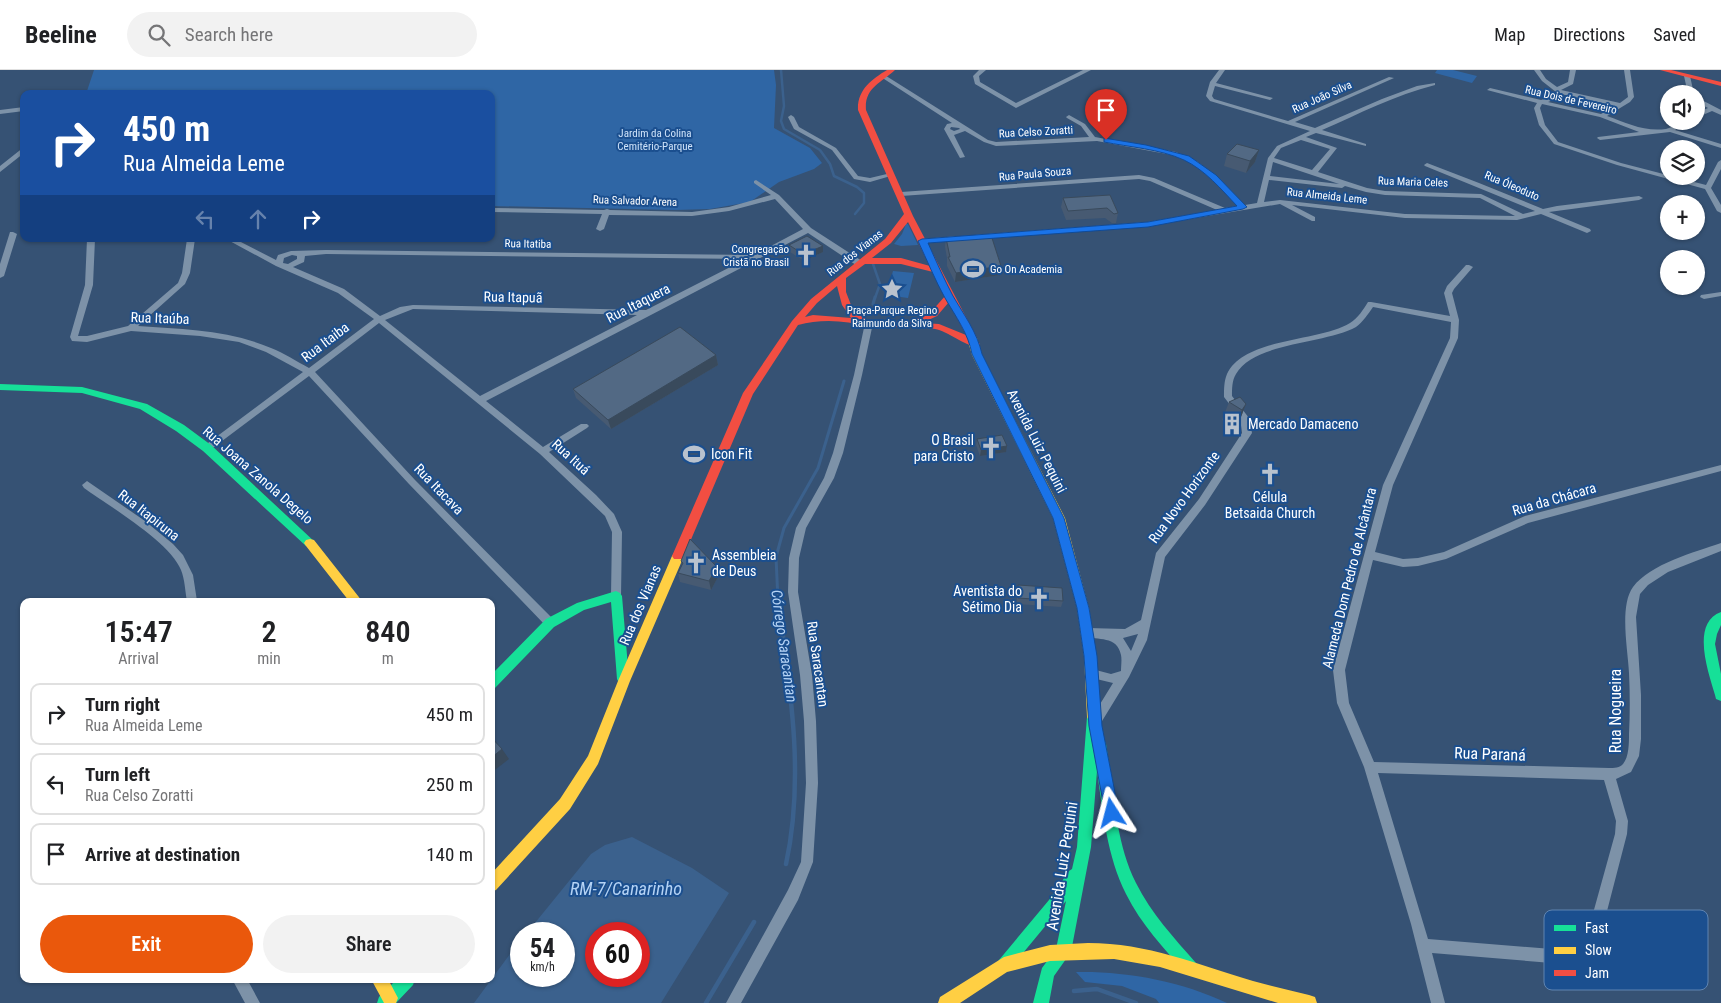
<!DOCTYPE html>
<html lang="en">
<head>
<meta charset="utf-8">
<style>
  :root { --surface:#fff; --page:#f2f2f2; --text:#202124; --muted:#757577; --line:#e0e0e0; --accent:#ea580c }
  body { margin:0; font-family:"Roboto Condensed",sans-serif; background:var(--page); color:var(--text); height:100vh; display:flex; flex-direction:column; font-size:19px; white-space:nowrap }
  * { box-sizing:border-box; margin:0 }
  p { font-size:16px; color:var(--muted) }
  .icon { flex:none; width:28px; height:28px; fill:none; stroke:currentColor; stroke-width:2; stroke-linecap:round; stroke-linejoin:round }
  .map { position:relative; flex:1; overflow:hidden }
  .side { position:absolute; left:20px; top:528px; width:475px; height:385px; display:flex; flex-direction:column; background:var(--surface); border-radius:10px; box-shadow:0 1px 4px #0004 }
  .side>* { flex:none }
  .banner { position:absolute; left:20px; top:20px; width:475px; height:152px; border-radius:10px; box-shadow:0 1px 4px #0004; background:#1a4fa0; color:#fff; overflow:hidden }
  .controls { position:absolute; left:1660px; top:15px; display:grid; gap:10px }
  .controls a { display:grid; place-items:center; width:45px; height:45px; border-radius:50%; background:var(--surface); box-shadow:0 1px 4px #0004; font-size:25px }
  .speed { position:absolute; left:510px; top:852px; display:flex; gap:10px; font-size:25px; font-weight:700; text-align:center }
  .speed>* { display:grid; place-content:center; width:65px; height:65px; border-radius:50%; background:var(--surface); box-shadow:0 1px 4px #0004; line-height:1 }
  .speed small { font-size:12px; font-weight:400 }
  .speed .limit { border:8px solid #d22; background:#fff; color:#111 }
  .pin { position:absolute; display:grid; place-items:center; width:42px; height:42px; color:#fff; margin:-51px -21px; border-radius:50% 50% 50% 0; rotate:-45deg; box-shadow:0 0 5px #0007 }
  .pin .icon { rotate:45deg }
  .me { position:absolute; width:55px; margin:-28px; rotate:351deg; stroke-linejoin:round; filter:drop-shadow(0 0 4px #0008) }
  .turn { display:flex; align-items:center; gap:18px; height:105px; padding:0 20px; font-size:22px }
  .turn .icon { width:65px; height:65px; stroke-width:2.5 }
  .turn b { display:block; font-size:35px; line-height:42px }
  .lanes { display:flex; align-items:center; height:48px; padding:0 20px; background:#0003; justify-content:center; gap:25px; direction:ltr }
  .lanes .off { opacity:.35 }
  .eta { display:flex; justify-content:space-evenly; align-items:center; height:85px; text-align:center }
  .eta b { font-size:30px; font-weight:600; line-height:35px }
  .button { display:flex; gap:10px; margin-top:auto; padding:10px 20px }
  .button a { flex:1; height:58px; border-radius:30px; background:var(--accent); color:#fff; font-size:20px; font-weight:600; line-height:58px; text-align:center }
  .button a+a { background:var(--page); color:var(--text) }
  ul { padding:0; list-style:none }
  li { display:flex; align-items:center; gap:15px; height:62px; margin:0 10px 8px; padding:0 10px; border:2px solid var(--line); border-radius:10px }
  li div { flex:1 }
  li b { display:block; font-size:19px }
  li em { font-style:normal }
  header { display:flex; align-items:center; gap:30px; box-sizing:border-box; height:70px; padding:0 25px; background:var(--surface); border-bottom:1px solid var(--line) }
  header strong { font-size:24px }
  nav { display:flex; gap:28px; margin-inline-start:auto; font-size:18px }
  .search { width:350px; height:45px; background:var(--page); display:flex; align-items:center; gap:12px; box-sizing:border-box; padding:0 18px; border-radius:28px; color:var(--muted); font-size:19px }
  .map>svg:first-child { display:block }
  .green { fill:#2f66a5 }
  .water { fill:#3b618d; fill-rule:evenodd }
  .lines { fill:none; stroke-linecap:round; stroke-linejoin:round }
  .stream-far2 { stroke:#3b618d; stroke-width:2.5 }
  .stream-far1 { stroke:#3b618d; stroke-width:3 }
  .stream { stroke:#3b618d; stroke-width:4.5 }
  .street { fill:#7d92a8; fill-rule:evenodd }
  .fast { fill:#16e098; fill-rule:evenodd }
  .slow { fill:#ffcf43; fill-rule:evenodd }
  .jam { fill:#f24e42; fill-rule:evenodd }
  .wall { fill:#475a72 }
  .shaded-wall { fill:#394a5c }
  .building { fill:#526984; stroke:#394a5c }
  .route { fill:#1a73e8; stroke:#114b97 }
  .labels { text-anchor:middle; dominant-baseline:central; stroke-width:4; stroke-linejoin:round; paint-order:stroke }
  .far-street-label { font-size:11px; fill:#fff; stroke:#1b4f8f }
  .far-park-label { font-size:11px; fill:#cfe3fa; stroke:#1b4f8f }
  .far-poi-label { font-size:11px; fill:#fff; stroke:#1b4f8f; text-anchor:end }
  .street-label { font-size:14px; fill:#fff; stroke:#1b4f8f }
  .poi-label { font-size:14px; fill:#fff; stroke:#1b4f8f; text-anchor:start }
  .water-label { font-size:15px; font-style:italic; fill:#b5d3f5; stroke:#1b4f8f }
  .near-street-label { font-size:16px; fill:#fff; stroke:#1b4f8f }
  .near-water-label { font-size:18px; font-style:italic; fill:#b5d3f5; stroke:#1b4f8f }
  .key { fill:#1b4f8f; stroke:#5f84b1; stroke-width:1 }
  .key-label { font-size:14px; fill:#fff }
</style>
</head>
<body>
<header>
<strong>Beeline</strong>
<div class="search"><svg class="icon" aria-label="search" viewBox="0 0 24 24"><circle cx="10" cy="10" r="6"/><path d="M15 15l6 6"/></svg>Search here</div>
<nav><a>Map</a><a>Directions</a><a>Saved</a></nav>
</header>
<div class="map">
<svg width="1721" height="933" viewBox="0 0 1721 933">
  <rect width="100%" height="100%" fill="#365274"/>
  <!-- green -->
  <path class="green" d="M94,0H774L776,15L774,58L810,78L822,93L814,99L779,112L750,132L710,139L675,140L491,136V24H86Z
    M1437,0H1453L1477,6L1472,13L1435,3Z
    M906,154H908L918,175L901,176L894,174L902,164Z
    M893,201L914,203L908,228L886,225Z
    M1076,902C1126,901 1181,911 1227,933H1159L1156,929L1122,916L1085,912Z"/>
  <!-- water -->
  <path class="water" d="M632,767L692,798L729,823L661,933H474L521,869V906H564V864H526L591,784L605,775ZM596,864H639V906H596Z"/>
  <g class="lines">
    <!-- stream-far2 -->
    <path class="stream-far2" d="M781,0L784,36L781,51L784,59L820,80L830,94L834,106L857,117L864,123V133L855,144
      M873,194L880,214L875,228"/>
    <!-- stream-far1 -->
    <path class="stream-far1" d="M873,234L875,227
      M778,531L776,487L784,458L818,398L844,311"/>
    <!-- stream -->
    <path class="stream" d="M778,530C790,617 805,707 786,794
      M1074,921L1097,919L1136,933
      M706,933L754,852"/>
    <!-- street -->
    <path class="street" d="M979,0H986L979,6L980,12L1016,33L1083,0H1091L1016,38L975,14L973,6Z
      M1219,0H1225L1216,13L1273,28L1270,30L1215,16L1212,26L1214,29L1288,51L1389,7L1394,8L1295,52L1315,58L1382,29L1417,16L1435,13V15C1395,25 1359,44 1322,60L1366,74V76L1316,63L1306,67L1337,78L1318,102L1367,118L1385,121L1481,124L1523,144L1535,141L1425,96L1424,95L1427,93L1479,113L1543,139L1557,136L1639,126L1643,128L1639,130L1549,142L1590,159L1591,161L1587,163L1541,144L1517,150L1405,148L1292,135L1315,147V151H1312L1280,134L1148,156L978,169L974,167L975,165L1148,152L1217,140L1150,111L1139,109L901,126L897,124L901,122L1139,105L1154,108L1225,138L1238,136L1211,108L1194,94L1172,85L1097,71L996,76L984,72L965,61L954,65L965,87L960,88L944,59L947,54L952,53L881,7L880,6L883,4L988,70L996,72L1089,67L1081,56L1067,48L1066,47L1069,45L1085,54L1095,67L1176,82L1198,92L1215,106L1245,135L1257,133L1268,88L1277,76L1310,61L1210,31L1206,26L1210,12ZM951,57L959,58L960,59L954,61L950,59ZM1301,70L1330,79L1312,100L1274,88L1281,78ZM1273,92L1339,114L1270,106ZM1269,110L1342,118L1345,116L1366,122L1385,125L1480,128L1515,146L1405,144L1280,130L1264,132Z
      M1534,0H1540L1546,9L1557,17L1568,12L1570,0H1576L1573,14L1561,20L1620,33L1628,27L1624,0H1630L1634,27L1630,32L1607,46C1627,53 1644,62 1666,59C1675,57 1676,51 1688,51L1675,60L1721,74V78L1670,62L1600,70L1597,68L1598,67L1639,62L1600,47L1542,34L1540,38L1545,55L1558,72L1621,93L1706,115L1718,92L1721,90V99L1711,118L1721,135V143L1717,141L1705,119L1617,95L1554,74L1539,55L1534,38L1537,33L1487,20L1490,18L1541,30L1552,27L1556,22L1542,11ZM1561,24L1615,36L1601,44L1548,32L1556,29Z
      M1687,4L1690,6L1694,24H1688L1684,6Z
      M1696,27L1721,40V45L1712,41L1696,48V43L1708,38L1696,32Z
      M24,37V41L0,44V40Z
      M791,45L794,47L799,57L836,78L858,106L870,108L891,103L894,105L870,112L854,109L832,80L794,59L788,47Z
      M24,77V83L0,102V96Z
      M756,110L779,125L811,158L862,191V195H856L808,163L486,331L543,377L581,354H587L589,356L587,358L549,382L596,425L614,444L622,462L621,526L620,529L616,530L612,529L611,526L612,462L605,446L540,384L379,253L315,302L415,410L554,550L555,553L554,556L550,557L546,556L409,414L309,306L210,380H204L202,378L204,376L303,302L266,282L239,272L200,266L131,261L87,272L72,271L70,267L85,215L87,169H95L93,215L78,266H87L128,256L178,213L182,203L187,169H195L190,203L185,214L138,256C183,259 229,260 271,278C284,283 296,291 309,298L374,249L338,223L276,196L226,169H235L276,190L278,185L291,181L326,180L754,185L803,159L775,129L729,141L692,146L609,145L604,159L600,161L596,159L602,144L491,142V138L604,140L607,139L610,140L692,142L729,137L771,125L754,113V111ZM326,184L746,189L646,240L413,235L400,237L380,246L344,219L293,197L304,192L305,186ZM292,185L297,186V189L288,194L283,193L284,188ZM413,239L637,245L480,326L385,250Z
      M10,162H13L17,164L4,206L0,208V194Z
      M959,166L963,168L962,170L922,173L918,171L922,169Z
      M1466,195H1469L1473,197L1454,219L1452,223L1459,250L1458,268L1393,415L1375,482L1403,489L1418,488L1444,482L1525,446L1721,395V401L1528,453L1446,489L1418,496L1403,497L1373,490L1345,600L1349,633L1374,692L1609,698C1614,698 1620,698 1623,694C1629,687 1629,673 1629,664C1630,644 1630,624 1629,603C1628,580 1619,536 1633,517C1650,494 1695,482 1721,473V481L1668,502L1648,515L1640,524L1636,547L1641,625V669L1639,686L1631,702L1616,709L1628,751L1627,764L1600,868C1593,884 1581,891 1564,894L1432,883L1445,933H1431L1411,854L1364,697L1337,633L1333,600L1383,415L1450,268L1451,252L1373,237C1368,244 1363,252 1356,257C1326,274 1254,272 1236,304C1232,310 1232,319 1232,326L1249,348L1252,363L1205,435L1165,487L1147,570L1129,607L1099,656L1095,657L1091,656L1089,652L1113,613L1088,607L1086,604L1088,601L1092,599L1111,604L1121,601C1121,596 1122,590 1121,585C1117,565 1098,571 1084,566L1083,563L1084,560L1088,558L1125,559L1141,550L1156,483L1199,429L1242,363L1240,348L1224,327C1224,319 1224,311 1227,304C1244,267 1320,272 1350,253C1358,248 1363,240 1368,232H1371L1450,246L1444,223L1447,216ZM1138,564L1131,581L1123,568ZM1378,703L1604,710L1616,751L1615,764L1587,865C1581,875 1575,878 1564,880L1428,869Z
      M1721,222V226L1704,229L1700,227L1701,225Z
      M869,250L873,253L862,305L843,383L834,408L806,458L799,488L798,522L812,605L816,651L818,713L813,792L798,830L741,933H726L788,820L801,792L806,713L804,651L800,605L788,522L789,488L796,458L824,408L833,383L854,305L865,253Z
      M87,411L145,451L173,474L183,485L193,505L197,531H187C185,521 185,510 181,500C170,472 109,436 84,418L82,415Z
      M232,909H247L260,933H245Z"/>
    <!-- fast -->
    <path class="fast" d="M0,314L82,317L147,334L184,355L211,375L316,473L314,476H306L203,381L176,361L140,339L82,323L0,320Z
      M616,521L620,523L622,526L629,609L627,613L623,615L619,613L617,609L611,532L584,540L554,557L495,618L491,619V605L546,549L577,533Z
      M1721,542V555L1717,564L1715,574L1721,604V631L1716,629L1715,625C1709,604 1690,553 1721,542Z
      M1094,641L1099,643L1101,647L1099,668L1104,670L1106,674C1114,720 1115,771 1136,813C1151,843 1174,868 1196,893L1199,898L1196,903L1191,906L1186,903C1164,879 1141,854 1126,824C1107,786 1103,743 1097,701L1091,777L1071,882L1054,906L1049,933H1033L1042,898L1056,879L1066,831L1009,900L1004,903L999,900L996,895L999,890L1049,830L1069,801L1072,799L1077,777L1087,647L1089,643Z
      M397,909H415L413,915L396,933H377L379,927Z"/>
    <!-- slow -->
    <path class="slow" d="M972,265L977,268L982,285L1065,448L1089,538L1096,586L1101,647L1099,651L1094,653L1089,651L1087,647L1084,586L1077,538L1053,448L972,285L967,268Z
      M310,469L314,470L362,531H349L306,476L304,473L306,470Z
      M678,481L682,483L684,486L630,611L598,694L570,739L496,820L491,822V804L560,729L588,686L618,611L672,486L674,483Z
      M1088,873C1148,873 1196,894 1253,911C1271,916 1290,920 1309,925L1315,927L1317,933H1278L1160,897L1114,889L1050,891L1007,902L960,933H938L940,927L1004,887L1050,875Z
      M371,909H388L398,928L396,933H384Z"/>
    <!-- jam -->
    <path class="jam" d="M887,0H895C881,13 864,18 866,40L913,146L977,268L975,270L980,274L978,276C967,278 948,261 935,259C913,255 889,258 867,257C846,250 820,249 798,255L753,324L684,486L682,489H674L672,486L743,323L792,251L811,229L885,169L904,144L858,40C857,20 872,9 887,0ZM908,152L930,196L901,188H872L891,173ZM865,194H901L933,202L946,225L931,242L909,252L869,251L858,244L851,235L846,222V208ZM837,216L842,235L851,248L813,245L805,247L817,233ZM949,232L966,265L939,254L922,253L937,246Z
      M1660,0H1671L1721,12V16Z"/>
  </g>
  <!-- wall -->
  <path class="wall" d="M1259,80L1255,92L1246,103L1224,96L1227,84Z
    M1110,125L1118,143L1116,153H1112L1105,148L1066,150L1061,137L1063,128Z
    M946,168L1001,196L1000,205L955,212L947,196V188L945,177Z
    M789,175L823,182L812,187L806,192L790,182Z
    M716,285L718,295L611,359L576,328L573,319Z
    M1229,332L1246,334L1239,352L1234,358L1222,350Z
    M977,369L1007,376L1006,382L980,386L976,375Z
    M681,491L717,497L719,505L711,520L680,512L678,503L682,495Z
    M1018,515L1063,531L1061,537L1017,534V520Z"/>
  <!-- shaded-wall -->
  <path class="shaded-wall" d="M1259,80L1255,92L1246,103L1250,91Z
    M823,176V182L812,187L806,192V186L811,181Z
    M1001,196L1000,205L955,212L956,203Z
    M716,285L718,295L611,359L608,350Z
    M1246,334L1239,352L1234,358L1242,340Z
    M1007,376L1006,382L980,386L981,380Z
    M717,497L719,505L711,520L709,511Z
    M502,679L509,689L491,703V688Z"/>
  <!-- building -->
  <path class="building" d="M1237,74L1259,80L1250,91L1227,84Z
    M1110,125L1118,143L1114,144L1107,138L1068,141L1063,128Z
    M991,165L1001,196L956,203L948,187H950L946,168Z
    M807,166L823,176L811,181L806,186L789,175Z
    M680,257L716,285L608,350L573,319Z
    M1240,327L1246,334L1242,340L1229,332Z
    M1002,365L1007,376L981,380L977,369Z
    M690,469L717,497L709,511L678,503L683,493L681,491Z
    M1018,515L1062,518L1063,531L1018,528Z
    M491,667L502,679L491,688Z"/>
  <!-- route -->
  <path class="route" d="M1104,68L1146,75L1189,86L1216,105L1247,137L1243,139L1148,157L928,173C936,191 944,209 953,226C964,245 977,262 982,284L1064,448L1089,538L1097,586L1102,656L1119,743L1117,748L1112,750L1107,748L1105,743L1089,656L1084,586L1077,538L1053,448L972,284C968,263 956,247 945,228C935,210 927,190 918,171L922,169L1148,152L1237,136C1221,119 1205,100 1184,90C1160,79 1129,77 1104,72Z"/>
  <!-- icons -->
  <defs>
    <g id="church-bare" transform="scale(1.725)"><path d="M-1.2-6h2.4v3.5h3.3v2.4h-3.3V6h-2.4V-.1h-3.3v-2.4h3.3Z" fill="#b9c2ce" stroke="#1b4f8f" stroke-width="2.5" paint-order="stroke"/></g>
    <g id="stadium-bare" transform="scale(1.725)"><path d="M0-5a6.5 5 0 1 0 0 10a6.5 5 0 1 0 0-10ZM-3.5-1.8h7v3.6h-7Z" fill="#b9c2ce" stroke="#1b4f8f" stroke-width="2.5" paint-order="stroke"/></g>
    <g id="sight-bare" transform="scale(1.725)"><path d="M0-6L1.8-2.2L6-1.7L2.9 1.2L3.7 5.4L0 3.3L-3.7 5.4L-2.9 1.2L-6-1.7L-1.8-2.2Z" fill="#b9c2ce" stroke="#1b4f8f" stroke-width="2.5" paint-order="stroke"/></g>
    <g id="building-bare" transform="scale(1.725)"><path d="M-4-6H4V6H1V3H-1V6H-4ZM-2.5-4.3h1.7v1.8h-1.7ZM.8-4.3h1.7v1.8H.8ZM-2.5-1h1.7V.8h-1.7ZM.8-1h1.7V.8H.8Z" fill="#b9c2ce" stroke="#1b4f8f" stroke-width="2.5" paint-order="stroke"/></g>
  </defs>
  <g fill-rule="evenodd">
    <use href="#church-bare" x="806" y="185"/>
    <use href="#stadium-bare" x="973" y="199"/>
    <use href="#sight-bare" x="892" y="219"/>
    <use href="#building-bare" x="1232" y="354"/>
    <use href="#church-bare" x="991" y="378"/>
    <use href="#stadium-bare" x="694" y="384"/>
    <use href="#church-bare" x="1270" y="404"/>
    <use href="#church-bare" x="696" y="493"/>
    <use href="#church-bare" x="1039" y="529"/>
  </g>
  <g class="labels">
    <!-- far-street labels -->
    <g class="far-street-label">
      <text transform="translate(1322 27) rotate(-24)">Rua João Silva</text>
      <text transform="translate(1571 30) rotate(13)">Rua Dois de Fevereiro</text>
      <text transform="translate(1036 62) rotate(-3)">Rua Celso Zoratti</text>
      <text transform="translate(1035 104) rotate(-5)">Rua Paula Souza</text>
      <text transform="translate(1413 112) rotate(2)">Rua Maria Celes</text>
      <text transform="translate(1512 116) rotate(23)">Rua Óleoduto</text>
      <text transform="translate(1327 126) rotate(6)">Rua Almeida Leme</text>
      <text transform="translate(635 131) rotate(2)">Rua Salvador Arena</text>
      <text transform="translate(528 174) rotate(1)">Rua Itatiba</text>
      <text transform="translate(855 183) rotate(-38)">Rua dos Vianas</text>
    </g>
    <!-- far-park labels -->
    <g class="far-park-label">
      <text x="655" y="63">Jardim da Colina<tspan x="655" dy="13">Cemitério-Parque</tspan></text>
    </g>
    <!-- far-poi labels -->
    <g class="far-poi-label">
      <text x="789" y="179">Congregação<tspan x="789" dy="13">Cristã no Brasil</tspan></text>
      <text x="990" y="199" text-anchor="start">Go On Academia</text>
      <text x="892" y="240" text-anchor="middle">Praça-Parque Regino<tspan x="892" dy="13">Raimundo da Silva</tspan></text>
    </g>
    <!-- street labels -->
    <g class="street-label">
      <text transform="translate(513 227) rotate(1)">Rua Itapuã</text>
      <text transform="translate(638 233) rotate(-27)">Rua Itaquera</text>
      <text transform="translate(160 248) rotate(2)">Rua Itaúba</text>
      <text transform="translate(325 272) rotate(-37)">Rua Itaiba</text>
      <text transform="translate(1037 371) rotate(63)">Avenida Luiz Pequini</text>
      <text transform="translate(571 387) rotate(42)">Rua Ituá</text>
      <text transform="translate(258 405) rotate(41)">Rua Joana Zanola Degelo</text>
      <text transform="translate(439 419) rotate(46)">Rua Itacava</text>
      <text transform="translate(1184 427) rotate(-54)">Rua Novo Horizonte</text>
      <text transform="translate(1554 429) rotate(-16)">Rua da Chácara</text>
      <text transform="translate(149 445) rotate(38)">Rua Itapiruna</text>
      <text transform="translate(1349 508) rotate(-76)">Alameda Dom Pedro de Alcântara</text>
      <text transform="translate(640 535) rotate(-67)">Rua dos Vianas</text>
      <text transform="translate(818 594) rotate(82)">Rua Saracantan</text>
    </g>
    <!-- poi labels -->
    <g class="poi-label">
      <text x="1248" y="354">Mercado Damaceno</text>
      <text x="974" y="370" text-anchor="end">O Brasil<tspan x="974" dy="16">para Cristo</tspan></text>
      <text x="711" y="384">Icon Fit</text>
      <text x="1270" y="427" text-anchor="middle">Célula<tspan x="1270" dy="16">Betsaida Church</tspan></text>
      <text x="712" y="485">Assembleia<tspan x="712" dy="16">de Deus</tspan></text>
      <text x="1022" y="521" text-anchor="end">Aventista do<tspan x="1022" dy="16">Sétimo Dia</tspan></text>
    </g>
    <!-- water labels -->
    <g class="water-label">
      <text transform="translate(784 576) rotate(82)">Córrego Saracantan</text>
    </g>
    <!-- near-street labels -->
    <g class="near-street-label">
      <text transform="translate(1615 641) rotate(-90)">Rua Nogueira</text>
      <text transform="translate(1490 684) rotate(2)">Rua Paraná</text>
      <text transform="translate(1062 796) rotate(-81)">Avenida Luiz Pequini</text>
    </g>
    <!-- near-water labels -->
    <g class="near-water-label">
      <text x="626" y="818">RM-7/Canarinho</text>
    </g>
  </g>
  <!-- legend -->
  <rect x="1544" y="840" width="164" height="80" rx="8" class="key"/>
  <rect x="1554" y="855" width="22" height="6" fill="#16e098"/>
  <rect x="1554" y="877" width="22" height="7" fill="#ffcf43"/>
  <rect x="1554" y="900" width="22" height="6" fill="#f24e42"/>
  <g class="key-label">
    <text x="1585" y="863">Fast</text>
    <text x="1585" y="885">Slow</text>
    <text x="1585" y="908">Jam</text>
  </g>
</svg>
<div class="controls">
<a><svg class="icon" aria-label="sound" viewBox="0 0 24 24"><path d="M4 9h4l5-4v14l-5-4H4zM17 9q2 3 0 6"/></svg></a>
<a><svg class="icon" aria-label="layers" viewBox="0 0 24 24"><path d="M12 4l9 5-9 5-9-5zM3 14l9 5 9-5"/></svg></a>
<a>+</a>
<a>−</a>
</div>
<div class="speed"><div>54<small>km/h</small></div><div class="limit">60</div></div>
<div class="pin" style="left:1106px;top:70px;background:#d93025"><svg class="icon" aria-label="arrive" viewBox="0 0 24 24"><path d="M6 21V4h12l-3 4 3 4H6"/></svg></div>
<svg class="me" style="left:1112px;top:743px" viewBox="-20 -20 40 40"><path d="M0-17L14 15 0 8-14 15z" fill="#1a73e8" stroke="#fff" stroke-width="4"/></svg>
<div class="banner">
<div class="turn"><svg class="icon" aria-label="right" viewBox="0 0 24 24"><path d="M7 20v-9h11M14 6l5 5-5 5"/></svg><div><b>450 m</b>Rua Almeida Leme</div></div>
<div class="lanes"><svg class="icon off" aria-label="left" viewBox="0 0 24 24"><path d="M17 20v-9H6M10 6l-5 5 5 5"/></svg><svg class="icon off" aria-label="ahead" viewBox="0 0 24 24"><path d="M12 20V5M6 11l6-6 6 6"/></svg><svg class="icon" aria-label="right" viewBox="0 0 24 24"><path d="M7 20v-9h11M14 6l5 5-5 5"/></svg></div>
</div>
<section class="side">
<div class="eta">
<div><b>15:47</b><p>Arrival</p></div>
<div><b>2</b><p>min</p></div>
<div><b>840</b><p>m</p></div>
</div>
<ul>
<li><svg class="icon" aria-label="right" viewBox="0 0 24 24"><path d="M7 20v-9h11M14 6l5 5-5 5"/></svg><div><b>Turn right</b><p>Rua Almeida Leme</p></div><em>450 m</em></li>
<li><svg class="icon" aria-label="left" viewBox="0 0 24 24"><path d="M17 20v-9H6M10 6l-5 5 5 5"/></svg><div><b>Turn left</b><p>Rua Celso Zoratti</p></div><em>250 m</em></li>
<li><svg class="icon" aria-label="arrive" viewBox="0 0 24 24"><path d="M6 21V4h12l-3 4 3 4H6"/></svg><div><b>Arrive at destination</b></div><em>140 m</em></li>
</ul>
<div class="button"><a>Exit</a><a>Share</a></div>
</section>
</div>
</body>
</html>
